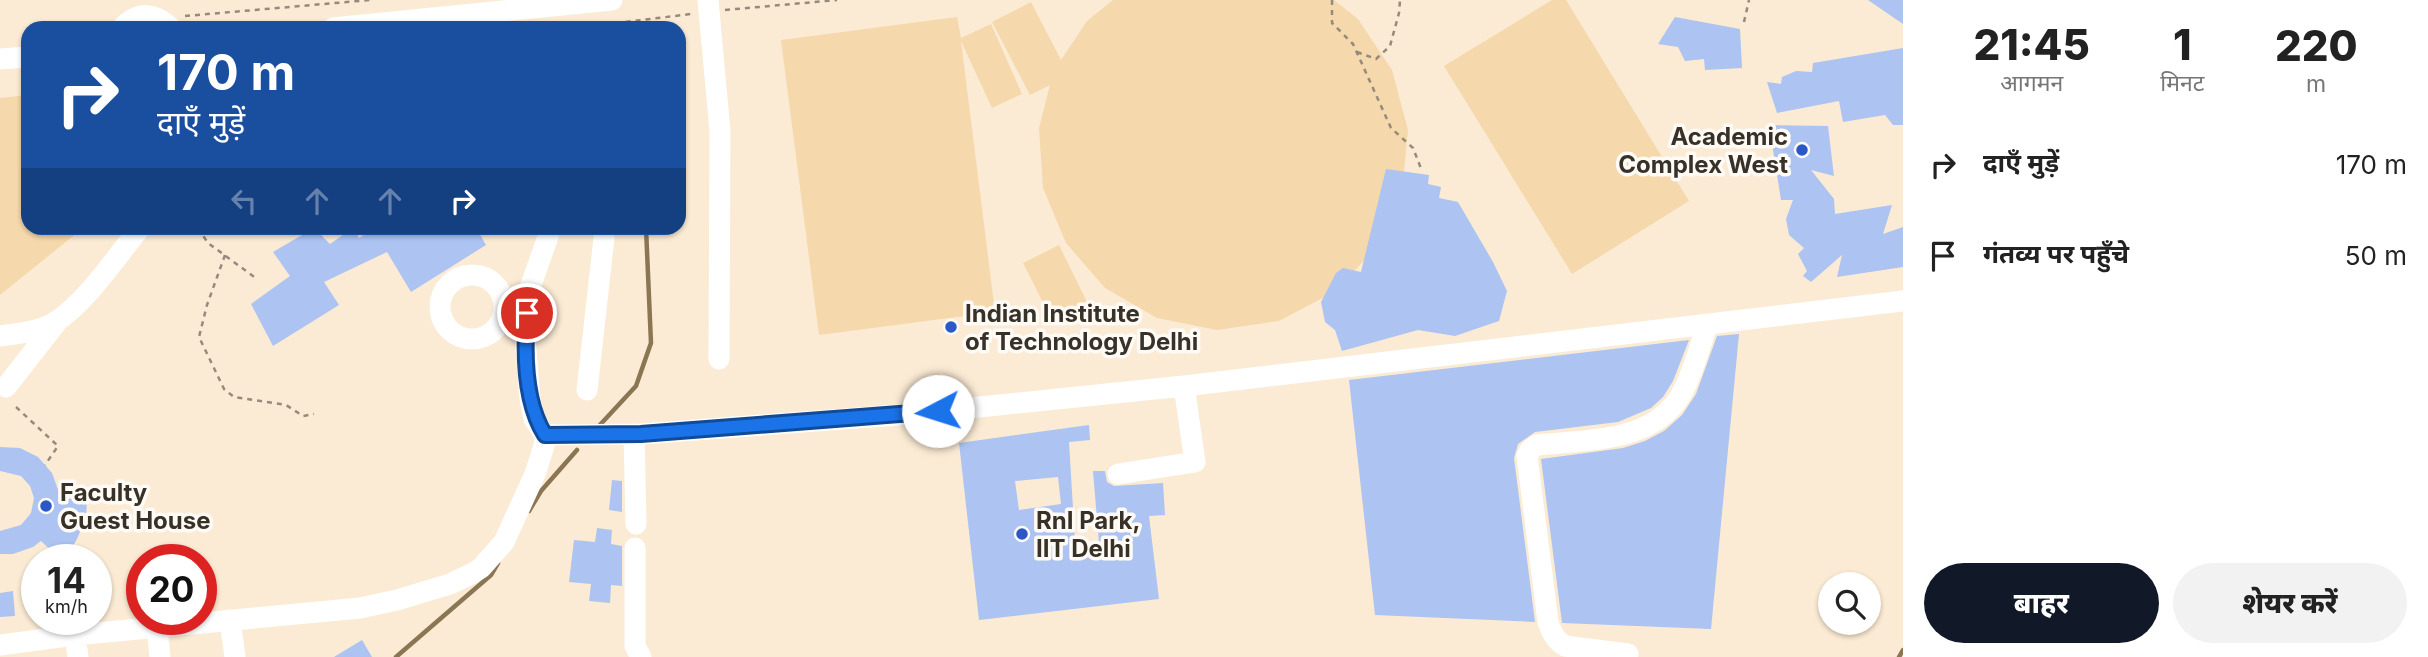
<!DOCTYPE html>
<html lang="hi">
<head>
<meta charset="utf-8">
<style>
  :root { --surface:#fff; --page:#f2f2f2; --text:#222; --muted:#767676; --accent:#111827 }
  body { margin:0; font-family:Inter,"Noto Sans Devanagari",sans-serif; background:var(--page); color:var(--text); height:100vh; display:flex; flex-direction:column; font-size:26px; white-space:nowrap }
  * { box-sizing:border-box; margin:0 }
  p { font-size:23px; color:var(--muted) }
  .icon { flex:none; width:38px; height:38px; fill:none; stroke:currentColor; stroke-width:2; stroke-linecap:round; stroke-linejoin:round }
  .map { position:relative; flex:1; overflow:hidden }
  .details { display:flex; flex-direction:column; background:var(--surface); width:525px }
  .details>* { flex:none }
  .hud { position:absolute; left:21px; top:21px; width:665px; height:214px; border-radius:21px; box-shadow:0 2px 5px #0004; background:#1a4fa0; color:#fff; overflow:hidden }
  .controls { position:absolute; left:1818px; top:572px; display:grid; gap:14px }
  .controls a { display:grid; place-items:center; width:63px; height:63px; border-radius:50%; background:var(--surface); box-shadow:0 2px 5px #0004; font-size:35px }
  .speed { position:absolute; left:21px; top:544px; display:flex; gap:14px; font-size:35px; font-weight:700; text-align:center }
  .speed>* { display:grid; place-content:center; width:91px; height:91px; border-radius:50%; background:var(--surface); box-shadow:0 2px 5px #0004; line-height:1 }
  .speed small { font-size:18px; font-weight:400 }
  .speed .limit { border:10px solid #d22; background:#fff; color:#111 }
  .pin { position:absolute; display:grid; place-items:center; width:60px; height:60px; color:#fff; margin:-30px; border:4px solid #fff; border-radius:50%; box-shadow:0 2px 7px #0007 }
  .me { position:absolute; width:77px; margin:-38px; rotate:265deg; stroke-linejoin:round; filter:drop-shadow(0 0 5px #0008) }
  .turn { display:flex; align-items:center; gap:24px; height:147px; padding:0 21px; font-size:32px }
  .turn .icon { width:91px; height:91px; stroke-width:2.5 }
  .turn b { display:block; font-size:49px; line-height:60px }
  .lanes { display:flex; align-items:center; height:66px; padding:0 21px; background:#0003; justify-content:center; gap:35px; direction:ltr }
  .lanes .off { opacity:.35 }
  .eta { display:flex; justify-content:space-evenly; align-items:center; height:119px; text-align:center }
  .eta b { font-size:42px; font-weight:800; line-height:49px }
  .primary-button { display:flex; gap:14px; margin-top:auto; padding:14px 21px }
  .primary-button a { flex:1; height:80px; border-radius:42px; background:var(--accent); color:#fff; font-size:28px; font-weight:800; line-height:80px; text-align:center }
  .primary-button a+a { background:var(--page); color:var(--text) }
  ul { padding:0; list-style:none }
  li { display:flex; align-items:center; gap:21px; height:91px; padding:0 21px }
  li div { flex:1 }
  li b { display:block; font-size:26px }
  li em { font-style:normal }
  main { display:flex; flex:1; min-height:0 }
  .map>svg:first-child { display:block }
  .green { fill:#f5d8ab }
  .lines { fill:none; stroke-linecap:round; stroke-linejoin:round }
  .stream { stroke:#8b7653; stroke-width:4.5 }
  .building { fill:#adc3f1; fill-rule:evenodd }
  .path { stroke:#958a7b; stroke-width:2.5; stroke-dasharray:5 5; stroke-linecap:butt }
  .minor { stroke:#fff; stroke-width:21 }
  .route-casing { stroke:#114b97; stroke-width:18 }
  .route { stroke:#1a73e8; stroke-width:12 }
  .poi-dot { fill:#2b58c6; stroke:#fefaf6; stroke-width:2.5 }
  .labels { text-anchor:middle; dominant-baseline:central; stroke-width:7; stroke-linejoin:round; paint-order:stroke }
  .poi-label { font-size:24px; font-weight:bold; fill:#373128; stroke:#fefaf6; text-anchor:start }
</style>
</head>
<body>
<main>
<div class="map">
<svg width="1903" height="657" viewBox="0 0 1903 657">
  <rect width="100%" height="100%" fill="#fbebd4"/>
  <!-- green -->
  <path class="green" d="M1113,0H1334L1358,19L1392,70L1408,130L1402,191L1376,248L1334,292L1279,321L1217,330L1157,318L1105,288L1066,243L1043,188L1039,128L1050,85L1030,95L992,22L1031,2L1061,60L1087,21Z
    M1552,0H1566L1689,201L1572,274L1444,66Z
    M957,17L961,38L991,24L1022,94L992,108L961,41L995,312L819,335L781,40Z
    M28,95V228H83L0,295V98Z
    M1059,245L1087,302L1052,320L1023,263Z"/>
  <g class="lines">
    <!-- stream -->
    <path class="stream" d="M598,427L636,386L651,343L646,228
      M529,511L541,491L577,450
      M396,657L491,575L498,563
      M1899,657L1903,650"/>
  </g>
  <!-- building -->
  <path class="building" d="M1868,0H1903V24Z
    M1675,17L1740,29L1742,68L1705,70L1704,59L1685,61L1678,47L1658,44Z
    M1903,48V125H1893L1885,115L1843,122L1839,101L1777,113L1767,82L1781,84L1782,77L1796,71L1812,72L1813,63Z
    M1769,125L1828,126L1834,176L1811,170L1834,199L1835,214L1892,205L1883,234L1903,227V267L1837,277L1842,255L1811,282L1803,276L1807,271L1798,254L1804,248L1789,235L1786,219L1793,200H1781Z
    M1386,169L1429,175L1428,184L1441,187L1439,198L1458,202L1493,262L1507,291L1499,321L1455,336L1418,330L1342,351L1335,330L1325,322L1321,302L1336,273L1343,268L1361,272Z
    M314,228L330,244L353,228L359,238L375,228H476L486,245L411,292L387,252L324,282L339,305L273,346L251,304L290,276L273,252Z
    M1739,334L1711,629L1562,623L1541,459L1623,448L1645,441L1664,431L1682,415L1696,394L1717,336Z
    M1689,340L1673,381L1663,397L1651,408L1618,422L1535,432L1518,444L1514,458L1535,622L1375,615L1349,380Z
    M1089,425L1090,440L1069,442L1076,558L1100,555L1093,471H1105L1107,482L1114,486L1163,483L1165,515L1149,516L1159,599L979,620L959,443ZM1058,477L1061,504L1019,510L1015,481Z
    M0,447L20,448L38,457L52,473L61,498L87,500L86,518L76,541L64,560H61L41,541L33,547L13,554H0V531L21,525L31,513L34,498L30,486L21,476L0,471Z
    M612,480L622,481V512L609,510Z
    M597,528L612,530L611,544L622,546V586L611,585L610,603L589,601L591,584L569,582L574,540L595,542Z
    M13,591L15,616L0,617V593Z
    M362,640L372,657H334Z"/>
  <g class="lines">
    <!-- path -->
    <path class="path" d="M1332,0V23L1353,44L1391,128L1413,148L1422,171
      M725,10L837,0
      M185,16L370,0
      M1744,22L1749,0
      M576,28L691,14
      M1357,52L1376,59L1390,46L1399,13L1400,0
      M198,228L208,243L257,279
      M225,255L207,305L199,337L224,389L234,397L286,405L303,416L314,414
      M16,407L58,446L45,465"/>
    <!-- minor -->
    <path class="minor" d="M708,0L720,131L719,359
      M122,28C138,11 155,12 171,28
      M333,28L612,0
      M0,59L28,57
      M440 307a32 32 0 1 1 64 0a32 32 0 1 1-64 0Z
      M0,336C19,333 41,332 57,321C89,299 116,257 140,228
      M6,387L56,323
      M587,390L604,238L603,228
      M634,434L636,524
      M545,435L641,434L911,414L1184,386L1903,301
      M1118,474L1195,462L1184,386
      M635,548V646L641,657
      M230,620L235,657
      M157,627L160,657
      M75,635L78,657
      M0,645L75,635L360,608L397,600L450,584L471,574L481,568L504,542L535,474L544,446L545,435L534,419L530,399L525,336L531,285L551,228
      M1628,654L1565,646C1555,640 1552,633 1548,622L1527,456L1530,450L1537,445C1589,439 1659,444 1685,387C1694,368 1700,346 1707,326"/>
  </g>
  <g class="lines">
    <!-- route casing -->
    <g class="route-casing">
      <path id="route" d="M527,313C524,351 524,402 545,435L641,434L938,411"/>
    </g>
    <!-- route -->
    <use href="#route" class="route"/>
  </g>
  <!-- markers -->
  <g class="poi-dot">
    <circle cx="1802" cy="150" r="7"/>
    <circle cx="951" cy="327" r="7"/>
    <circle cx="46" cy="506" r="7"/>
    <circle cx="1022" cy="534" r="7"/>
  </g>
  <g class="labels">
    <!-- poi labels -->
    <g class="poi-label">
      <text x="1788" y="136" text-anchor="end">Academic<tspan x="1788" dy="28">Complex West</tspan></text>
      <text x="965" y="313">Indian Institute<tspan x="965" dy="28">of Technology Delhi</tspan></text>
      <text x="60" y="492">Faculty<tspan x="60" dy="28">Guest House</tspan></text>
      <text x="1036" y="520">RnI Park,<tspan x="1036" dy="28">IIT Delhi</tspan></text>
    </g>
  </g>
</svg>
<div class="controls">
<a><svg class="icon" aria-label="search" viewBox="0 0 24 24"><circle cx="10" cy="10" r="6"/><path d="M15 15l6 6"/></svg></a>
</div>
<div class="speed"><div>14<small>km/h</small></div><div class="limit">20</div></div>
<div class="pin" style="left:527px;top:313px;background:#d93025"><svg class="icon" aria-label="arrive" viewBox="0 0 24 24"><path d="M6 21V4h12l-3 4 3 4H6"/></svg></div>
<svg class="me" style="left:938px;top:411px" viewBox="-20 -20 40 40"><circle r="19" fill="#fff"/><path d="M0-13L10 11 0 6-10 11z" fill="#1a73e8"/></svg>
<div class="hud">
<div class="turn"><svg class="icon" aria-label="right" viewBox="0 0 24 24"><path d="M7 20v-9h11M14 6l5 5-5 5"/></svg><div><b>170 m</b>दाएँ मुड़ें</div></div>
<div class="lanes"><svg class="icon off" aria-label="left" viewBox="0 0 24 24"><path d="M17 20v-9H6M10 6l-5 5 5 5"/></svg><svg class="icon off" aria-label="ahead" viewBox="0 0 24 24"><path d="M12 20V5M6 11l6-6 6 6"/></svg><svg class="icon off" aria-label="ahead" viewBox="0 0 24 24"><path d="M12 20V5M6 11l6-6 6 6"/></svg><svg class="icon" aria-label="right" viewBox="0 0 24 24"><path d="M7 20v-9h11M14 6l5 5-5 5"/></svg></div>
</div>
</div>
<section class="details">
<div class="eta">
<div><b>21:45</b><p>आगमन</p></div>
<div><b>1</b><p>मिनट</p></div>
<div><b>220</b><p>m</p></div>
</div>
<ul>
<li><svg class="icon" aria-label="right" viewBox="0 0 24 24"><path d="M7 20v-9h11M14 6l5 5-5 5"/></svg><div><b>दाएँ मुड़ें</b></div><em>170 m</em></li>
<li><svg class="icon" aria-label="arrive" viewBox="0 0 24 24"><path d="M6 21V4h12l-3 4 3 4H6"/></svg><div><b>गंतव्य पर पहुँचे</b></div><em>50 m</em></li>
</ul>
<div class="primary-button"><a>बाहर</a><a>शेयर करें</a></div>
</section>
</main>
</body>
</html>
